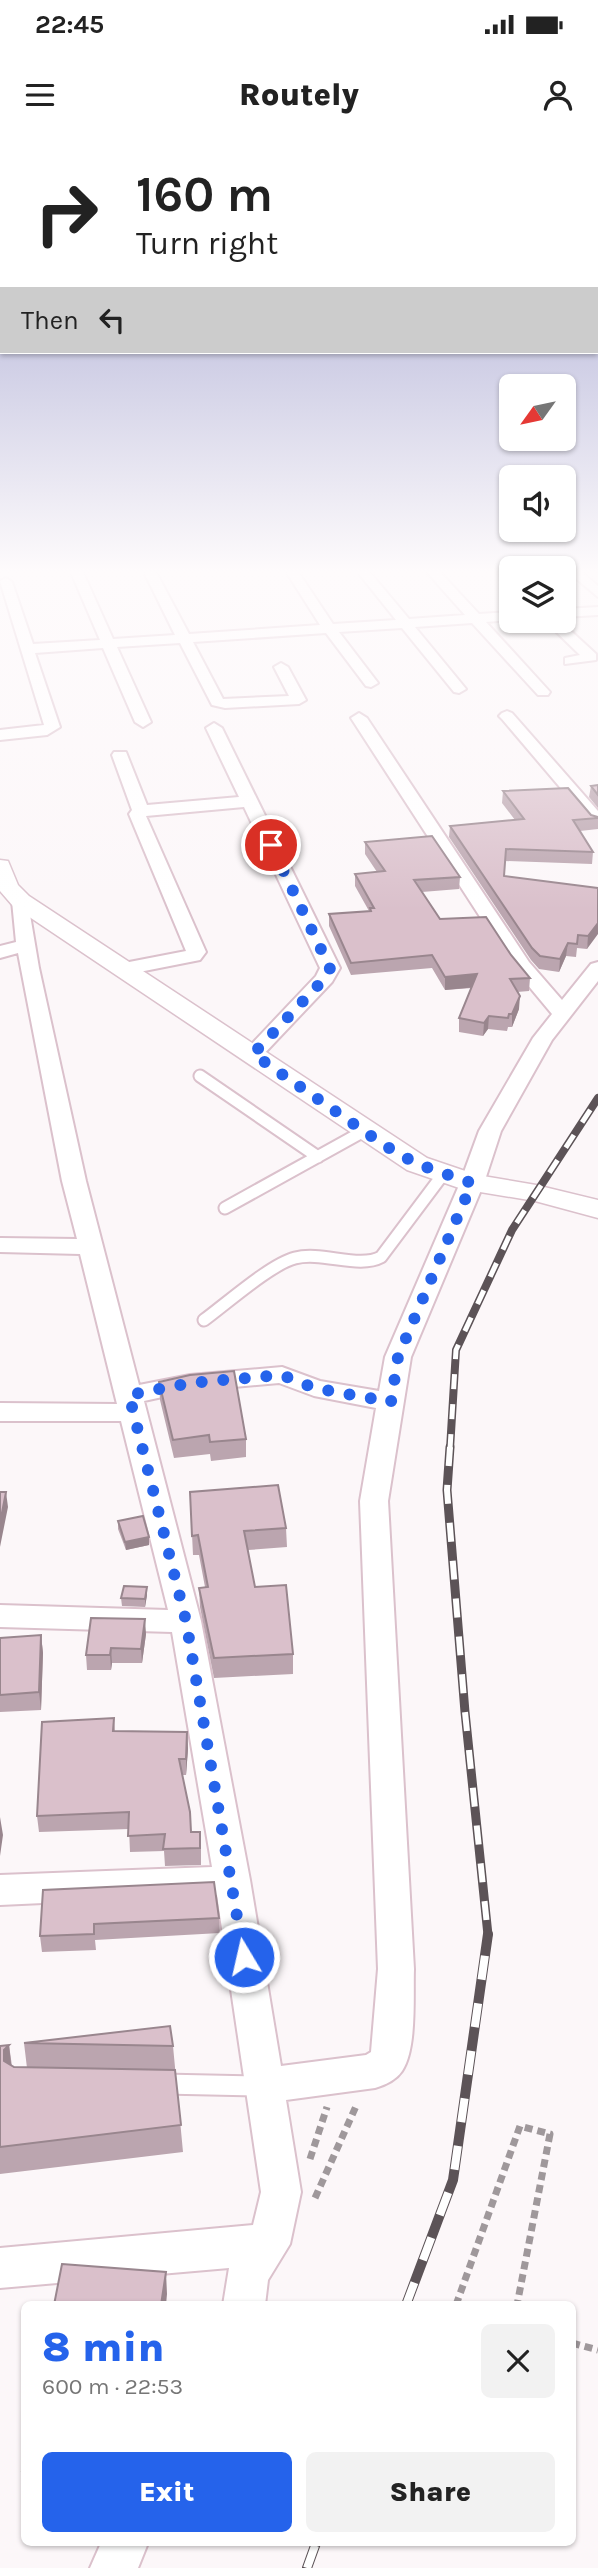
<!DOCTYPE html>
<html lang="en">
<head>
<meta charset="utf-8">
<style>
  :root { --surface:#fff; --page:#f2f2f2; --text:#222; --muted:#767676; --accent:#2563eb }
  body { margin:0; font-family:Karla,sans-serif; background:var(--page); color:var(--text); height:100vh; display:flex; flex-direction:column; font-size:26px; white-space:nowrap }
  * { box-sizing:border-box; margin:0 }
  p { font-size:23px; color:var(--muted) }
  .icon { flex:none; width:38px; height:38px; fill:none; stroke:currentColor; stroke-width:2; stroke-linecap:round; stroke-linejoin:round }
  .map { position:relative; flex:1; overflow:hidden }
  .details { position:absolute; left:21px; top:2161px; width:555px; height:245px; display:flex; flex-direction:column; background:var(--surface); border-radius:10px; box-shadow:0 2px 5px #0004 }
  .details>* { flex:none }
  .hud { position:absolute; left:0px; top:0px; width:598px; height:214px; box-shadow:0 2px 5px #0004; background:#fff; color:var(--text); overflow:hidden }
  .needle { width:46px; rotate:237deg }
  .controls { position:absolute; left:499px; top:234px; display:grid; gap:14px }
  .controls a { display:grid; place-items:center; width:77px; height:77px; border-radius:10px; background:var(--surface); box-shadow:0 2px 5px #0004; font-size:35px }
  .pin { position:absolute; display:grid; place-items:center; width:60px; height:60px; color:#fff; margin:-30px; border:4px solid #fff; border-radius:50%; box-shadow:0 2px 7px #0007 }
  .me { position:absolute; width:77px; margin:-38px; rotate:351deg; stroke-linejoin:round; filter:drop-shadow(0 0 5px #0008) }
  .turn { display:flex; align-items:center; gap:24px; height:147px; padding:0 21px; font-size:32px }
  .turn .icon { width:91px; height:91px; stroke-width:2.5 }
  .turn b { display:block; font-size:49px; line-height:60px }
  .then { display:flex; align-items:center; height:66px; padding:0 21px; background:#0003; gap:14px; font-size:26px }
  .round { display:grid; place-items:center; flex:none; width:74px; height:74px; border-radius:10px; background:var(--page) }
  .overview { display:flex; align-items:center; justify-content:space-between; height:119px; padding:0 21px }
  h1 { font-size:42px; font-weight:800; line-height:52px; color:var(--accent) }
  .primary-button { display:flex; gap:14px; margin-top:auto; padding:14px 21px }
  .primary-button a { flex:1; height:80px; border-radius:10px; background:var(--accent); color:#fff; font-size:28px; font-weight:800; line-height:80px; text-align:center }
  .primary-button a+a { background:var(--page); color:var(--text) }
  .status { display:flex; justify-content:space-between; align-items:center; height:49px; padding:0 35px; background:var(--surface); direction:ltr }
  .status svg { height:19px; fill:currentColor }
  header { display:flex; justify-content:space-between; align-items:center; height:91px; padding:0 21px; background:var(--surface); font-size:32px; font-weight:800 }
  .map>svg:first-child { display:block }
  .lines { fill:none; stroke-linecap:round; stroke-linejoin:round }
  .service-far1-casing { stroke:#dbc1cc; stroke-width:15 }
  .service-casing { stroke:#dbc1cc; stroke-width:23 }
  .minor-casing { stroke:#dbc1cc; stroke-width:4 }
  .tertiary-casing { stroke:#dbc1cc; stroke-width:3 }
  .path { stroke:#9f989b; stroke-width:7; stroke-dasharray:8 5; stroke-linecap:butt }
  .service-far1 { stroke:#fff; stroke-width:11 }
  .service { stroke:#fff; stroke-width:19 }
  .minor { fill:#fff; fill-rule:evenodd }
  .tertiary { fill:#fff; fill-rule:evenodd }
  .rail-far2-casing { stroke:#5c5357; stroke-width:8 }
  .rail-far1-casing { stroke:#5c5357; stroke-width:9 }
  .rail-casing { stroke:#5c5357; stroke-width:10 }
  .rail-far2 { stroke:#fff; stroke-width:5; stroke-dasharray:15; stroke-linecap:butt }
  .rail-far1 { stroke:#fff; stroke-width:6; stroke-dasharray:19; stroke-linecap:butt }
  .rail { stroke:#fff; stroke-width:8; stroke-dasharray:24; stroke-linecap:butt }
  .wall { fill:#bba5af }
  .shaded-wall { fill:#99868e }
  .building { fill:#dac0cb; stroke:#99868e; stroke-width:2 }
  .route { stroke:#2563eb; stroke-width:12; stroke-dasharray:0 21.6 }
</style>
</head>
<body>
<div class="status"><b>22:45</b><svg viewBox="0 0 49 12"><path d="M0 12V9h3v3zM5 12V6h3v6zM10 12V3h3v9zM15 12V0h3v12zM26 1h20v11H26zM47 4h2v5h-2z"/></svg></div>
<header><svg class="icon" aria-label="menu" viewBox="0 0 24 24"><path d="M4 6h16M4 12h16M4 18h16"/></svg>Routely<svg class="icon" aria-label="person" viewBox="0 0 24 24"><circle cx="12" cy="8" r="4"/><path d="M4 21q1-7 8-7t8 7"/></svg></header>
<div class="map">
<svg width="598" height="2428" viewBox="0 0 598 2428">
  <rect width="100%" height="100%" fill="#fcf7f9"/>
  <g class="lines">
    <!-- service-far1 casing -->
    <g class="service-far1-casing">
      <path id="service-far1" d="M200,936L318,1017
        M225,1068L364,991
        M204,1180C226,1164 271,1124 295,1118C322,1111 359,1129 381,1117L444,1033"/>
    </g>
    <!-- service casing -->
    <g class="service-casing">
      <path id="service" d="M163,1944L260,1946"/>
    </g>
    <!-- minor casing -->
    <g class="minor-casing">
      <path id="minor" d="M70,430H82L113,499L175,495L143,430H155L189,494L320,485L285,430H297L333,484L396,480L356,430H368L409,479L465,475L425,430H438L479,474L511,472V480L486,482L550,552L548,555H538L472,483L415,487L466,549L459,553L454,552L402,488L339,492L378,543L371,547L366,546L326,493L193,502L223,559L289,556L274,527L281,523L288,527L306,560L299,564L225,568L212,565L180,503L117,507L151,582L143,587L135,582L103,508L35,513L60,587L47,595L0,600V590L44,585L0,441L6,438L12,442L33,504L100,500Z
        M496,430H509L511,444L506,443Z
        M566,430H579L598,446V457Z
        M598,467V475L564,477V469Z
        M545,481H560L596,514V520L565,524V518L580,515Z
        M507,571L512,573L598,671V686L592,685L502,579L499,576L502,573Z
        M359,573L367,578L529,822L562,860L591,824L598,822V841L552,900L501,991L484,1043L411,1217L388,1361L414,1829C413,1856 417,1909 402,1931C396,1940 385,1945 375,1948L286,1960L301,2052L290,2104L268,2140L265,2165H223L229,2128L0,2148V2108L253,2085L261,2052L217,1755L0,1765V1735L212,1727L172,1492L0,1487V1465L168,1470L121,1281H0V1263L117,1264L80,1114L0,1112V1098L77,1099L62,1041L18,813L0,818V806L16,802L12,761L21,755L27,757L39,828L86,1041L139,1245L190,1235L282,1227L320,1241L379,1251L385,1217L460,1043L479,991L533,898L552,874L512,826L351,578ZM279,1243L314,1256L376,1268L360,1361L378,1829L371,1912L366,1915L281,1926L250,1740L201,1481L144,1261L190,1251Z
        M214,583L222,588L340,828L332,842L260,918H246L242,914L246,910L316,836L320,828L244,667L146,676L206,812L200,820L124,835L114,829L124,823L186,811L129,674L132,670L112,615L114,612H126L147,665L239,657L206,588Z
        M101,2403H148L138,2428H90Z"/>
    </g>
    <!-- tertiary casing -->
    <g class="tertiary-casing">
      <path id="tertiary" d="M0,720L8,721L18,745L29,756L427,1018L477,1035L536,1045L598,1060V1078L535,1061L462,1049L407,1030L13,766L0,751Z"/>
    </g>
    <!-- path -->
    <path class="path" d="M310,2019L327,1967
      M315,2058L357,1964
      M456,2165L520,1986L550,1994L517,2165
      M572,2203L598,2210"/>
    <!-- service-far1 -->
    <use href="#service-far1" class="service-far1"/>
    <!-- service -->
    <use href="#service" class="service"/>
    <!-- minor -->
    <use href="#minor" class="minor"/>
    <!-- tertiary -->
    <use href="#tertiary" class="tertiary"/>
    <!-- rail-far2 casing -->
    <g class="rail-far2-casing">
      <path id="rail-far2" d="M450,1309L456,1210L512,1090L598,958"/>
    </g>
    <!-- rail-far1 casing -->
    <g class="rail-far1-casing">
      <path id="rail-far1" d="M450,1307L447,1350L465,1572L488,1795"/>
    </g>
    <!-- rail casing -->
    <g class="rail-casing">
      <path id="rail" d="M406,2165L453,2040L488,1794
        M307,2428L316,2403"/>
    </g>
    <!-- rail-far2 -->
    <use href="#rail-far2" class="rail-far2"/>
    <!-- rail-far1 -->
    <use href="#rail-far1" class="rail-far1"/>
    <!-- rail -->
    <use href="#rail" class="rail"/>
  </g>
  <!-- wall -->
  <path class="wall" d="M598,645V668L589,657L591,646Z
    M503,651L598,677V689L580,691L593,712L592,724L505,721L504,736L598,748L587,809L577,808L576,817L566,816L559,832L539,829L531,820L449,697L450,686L515,680L502,663Z
    M365,702L460,737L459,749L422,752L440,779L511,815L530,838L529,851L517,852L519,869L512,887H508L507,891L488,889L483,896L459,892V878L472,848L445,850L432,828L351,835L329,786V774L369,771L355,746V734L377,732L365,714Z
    M159,1242L246,1299V1317L211,1321L210,1314L174,1318L160,1260Z
    M190,1352L286,1388L287,1407L248,1410L255,1447L293,1514V1534L214,1538L200,1467L199,1448L205,1447L199,1415H193Z
    M118,1381L149,1397V1405L126,1410L118,1389Z
    M147,1447V1455L145,1467L122,1466L121,1458Z
    M146,1494L142,1523H112L111,1530H87L86,1515Z
    M41,1495L43,1513L41,1570L0,1572V1498Z
    M114,1578L115,1591L187,1592L188,1609L186,1635H182L191,1692L201,1709V1725L165,1726L164,1711L130,1712L129,1689L39,1692L37,1676Z
    M43,1750L219,1778L220,1793L95,1800L96,1810L42,1812L40,1796Z
    M24,1903L173,1906L183,2012L0,2034V1906L9,1905L12,1926L14,1927L27,1928Z
    M24,2317V2345L22,2331Z"/>
  <!-- shaded-wall -->
  <path class="shaded-wall" d="M598,783V794L587,809L588,796Z
    M568,803L566,816L559,832L560,819Z
    M477,834V847L445,850V837Z
    M520,856L519,869L512,887V874Z
    M489,876L488,889L483,896L484,883Z
    M6,1352L8,1367L0,1407V1383Z
    M149,1397V1405L126,1410L125,1402Z
    M147,1447V1455L145,1467V1459Z
    M145,1479L146,1494L142,1523L141,1509Z
    M41,1495L43,1513L41,1570L39,1552Z
    M111,1508L112,1523L111,1530L110,1515Z
    M187,1592L188,1609L186,1635V1619Z
    M0,1677L3,1695L0,1716Z
    M9,1905L12,1932L4,1921V1910Z
    M166,2132L167,2154L166,2165H161Z"/>
  <!-- building -->
  <path class="building" d="M598,645V655L591,646Z
    M568,648L591,675L598,677V678L573,680L593,712L506,709L504,736L598,748V783L588,796L578,795L577,804L568,803L560,819L540,816L532,808L450,686L524,679L503,651Z
    M432,696L460,737L414,740L440,779L486,777L511,815L530,838L510,839L520,856L512,874H509L508,878L489,876L484,883L459,878L477,834L445,837L432,815L351,823L329,774L371,771L370,768H374L355,734L385,731L365,702Z
    M234,1231L246,1299L210,1302L209,1295L173,1300L159,1242L190,1235Z
    M278,1345L286,1388L244,1391L255,1447L286,1445L293,1514L214,1518L199,1448L208,1447L198,1395L192,1396L190,1352Z
    M0,1352H6L0,1383Z
    M143,1376L149,1397L125,1402L118,1381Z
    M124,1446L147,1447L145,1459L121,1458Z
    M91,1478L145,1479L141,1509L111,1508L110,1515H86Z
    M41,1495L39,1552L0,1555V1498Z
    M114,1578L113,1591L187,1592L186,1619H179L190,1672L191,1692H200V1708L163,1709L165,1694L128,1696L129,1672L37,1676L42,1582Z
    M214,1742L219,1778L94,1784V1794L40,1796L43,1750Z
    M170,1886L173,1906L24,1903Z
    M9,1905L4,1910V1921L14,1927L175,1930L181,1985L0,2007V1906Z
    M62,2124L166,2132L161,2165H54Z
    M24,2317V2331H22Z"/>
  <!-- sky -->
  <linearGradient id="sky" x2="0" y2="1"><stop stop-color="#9ea0ce"/><stop offset="0.56" stop-color="#fefbfc"/><stop offset="1" stop-color="#fefbfc" stop-opacity="0"/></linearGradient>
  <rect width="598" height="770" fill="url(#sky)"/>
  <g class="lines">
    <!-- route -->
    <path class="route" d="M244,1817L186,1481L129,1255L190,1243L282,1235L314,1248L391,1262L398,1217L472,1043L417,1024L384,1005L253,914L325,838L330,828L271,705"/>
  </g>
</svg>
<div class="controls">
<a><svg class="needle" viewBox="-14 -14 28 28"><path d="M0-13l5 13h-10z" fill="#e53935"/><path d="M0 13l5-13h-10z" fill="#767676"/></svg></a>
<a><svg class="icon" aria-label="sound" viewBox="0 0 24 24"><path d="M4 9h4l5-4v14l-5-4H4zM17 9q2 3 0 6"/></svg></a>
<a><svg class="icon" aria-label="layers" viewBox="0 0 24 24"><path d="M12 4l9 5-9 5-9-5zM3 14l9 5 9-5"/></svg></a>
</div>
<div class="pin" style="left:271px;top:705px;background:#d93025"><svg class="icon" aria-label="arrive" viewBox="0 0 24 24"><path d="M6 21V4h12l-3 4 3 4H6"/></svg></div>
<svg class="me" style="left:244px;top:1817px" viewBox="-20 -20 40 40"><circle r="17" fill="#2563eb" stroke="#fff" stroke-width="3"/><path d="M0-11L8 9 0 5-8 9z" fill="#fff"/></svg>
<div class="hud">
<div class="turn"><svg class="icon" aria-label="right" viewBox="0 0 24 24"><path d="M7 20v-9h11M14 6l5 5-5 5"/></svg><div><b>160 m</b>Turn right</div></div>
<div class="then">Then<svg class="icon" aria-label="left" viewBox="0 0 24 24"><path d="M17 20v-9H6M10 6l-5 5 5 5"/></svg></div>
</div>
<section class="details">
<div class="overview"><div><h1>8 min</h1><p>600 m · 22:53</p></div><a class="round"><svg class="icon" aria-label="close" viewBox="0 0 24 24"><path d="M6 6l12 12M18 6L6 18"/></svg></a></div>
<div class="primary-button"><a>Exit</a><a>Share</a></div>
</section>
</div>
</body>
</html>
